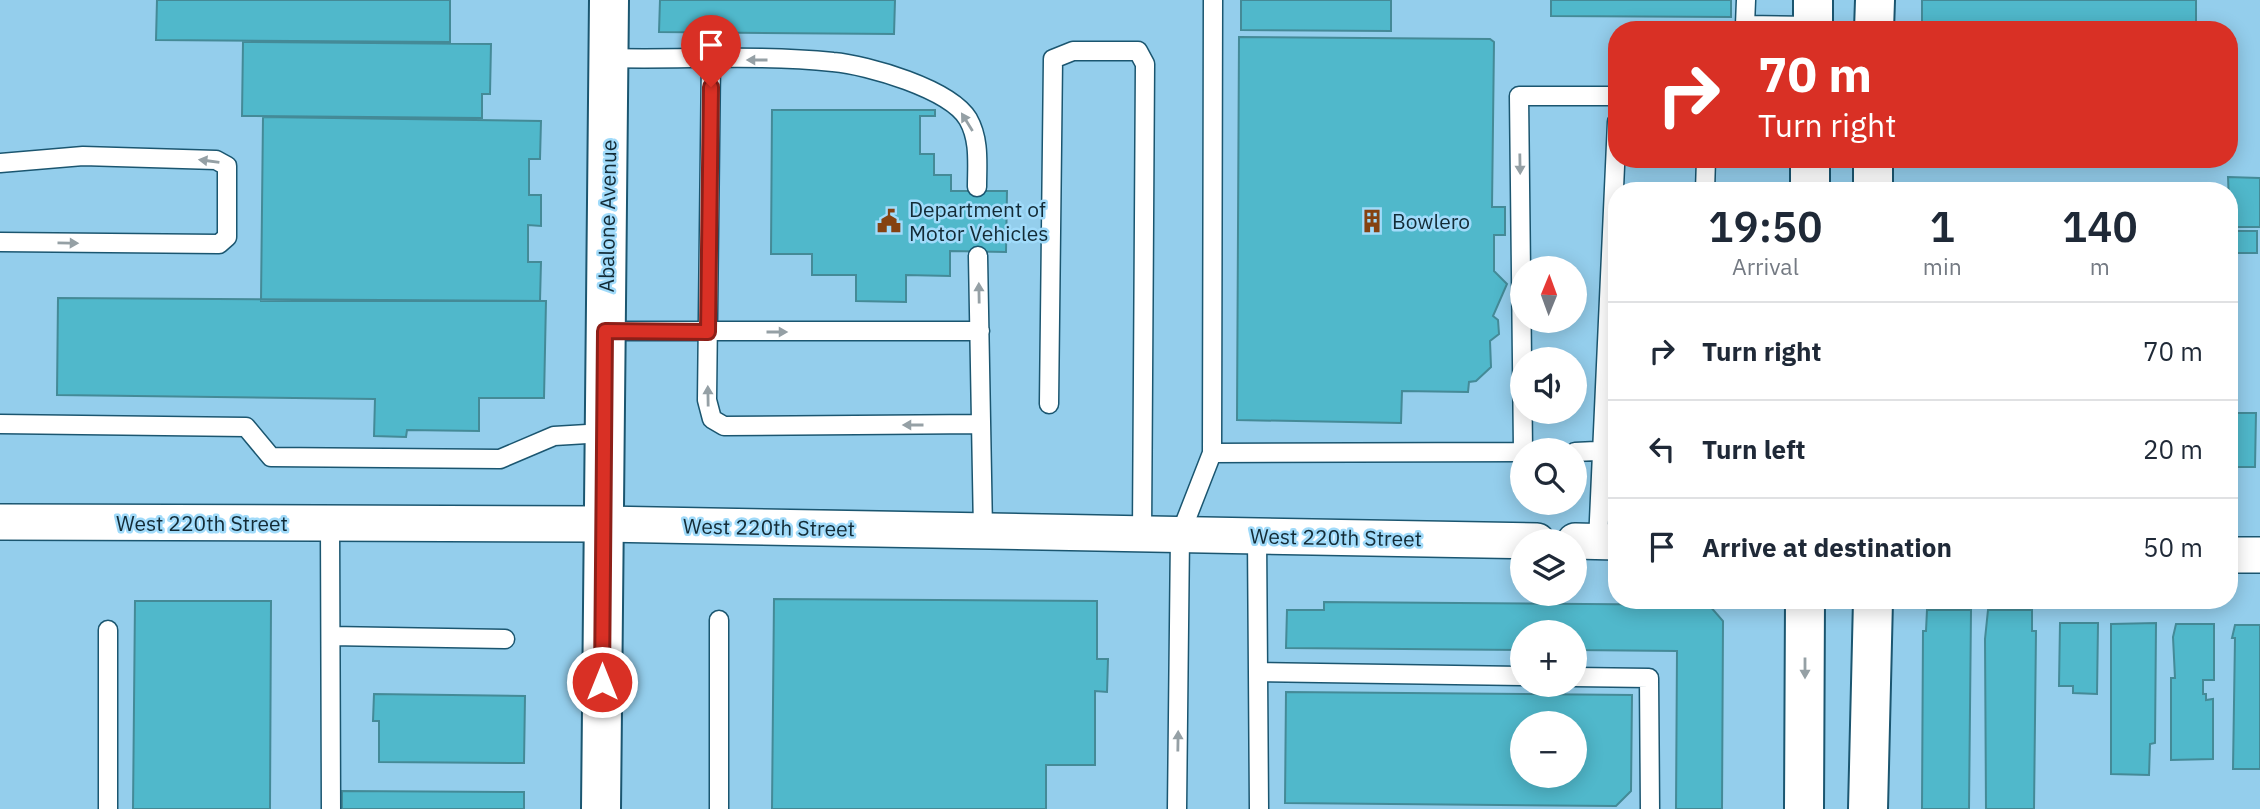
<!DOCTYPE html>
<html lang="en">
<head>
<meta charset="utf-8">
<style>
  :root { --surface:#fff; --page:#f2f2f3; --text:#1f2937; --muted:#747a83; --line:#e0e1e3 }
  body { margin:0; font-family:"IBM Plex Sans",sans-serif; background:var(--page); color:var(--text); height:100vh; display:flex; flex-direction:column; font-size:26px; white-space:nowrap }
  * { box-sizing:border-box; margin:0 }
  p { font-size:23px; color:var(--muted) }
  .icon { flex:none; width:38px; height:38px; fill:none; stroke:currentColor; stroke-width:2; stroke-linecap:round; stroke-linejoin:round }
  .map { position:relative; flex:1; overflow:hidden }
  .drawer { position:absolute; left:1608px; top:182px; width:630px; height:427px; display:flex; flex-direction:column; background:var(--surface); border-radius:28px; box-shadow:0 4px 18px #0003 }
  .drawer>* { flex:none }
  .top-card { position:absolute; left:1608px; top:21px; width:630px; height:147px; border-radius:28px; box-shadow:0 4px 18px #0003; background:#d93025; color:#fff; overflow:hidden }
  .needle { width:46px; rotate:1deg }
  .tools { position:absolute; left:1510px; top:256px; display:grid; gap:14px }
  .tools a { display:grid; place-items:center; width:77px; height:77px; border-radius:50%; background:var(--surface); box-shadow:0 4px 18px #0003; font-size:35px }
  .pin { position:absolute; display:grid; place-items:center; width:60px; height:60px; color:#fff; margin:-72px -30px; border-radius:50% 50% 50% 0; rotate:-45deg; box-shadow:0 0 7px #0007 }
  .pin .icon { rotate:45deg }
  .me { position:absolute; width:77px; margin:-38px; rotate:0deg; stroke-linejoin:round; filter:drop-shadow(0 0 5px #0008) }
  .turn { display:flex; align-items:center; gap:24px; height:147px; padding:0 35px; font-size:32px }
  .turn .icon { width:91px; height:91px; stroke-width:2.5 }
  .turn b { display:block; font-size:49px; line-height:60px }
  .eta { display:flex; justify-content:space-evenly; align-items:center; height:119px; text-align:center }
  .eta b { font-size:42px; font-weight:600; line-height:49px }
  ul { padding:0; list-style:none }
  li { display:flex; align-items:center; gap:21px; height:98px; padding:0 35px; border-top:2px solid var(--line) }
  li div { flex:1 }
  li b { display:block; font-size:26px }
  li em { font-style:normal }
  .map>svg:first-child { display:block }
  .building { fill:#50b8cb; stroke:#448a97; stroke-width:2; fill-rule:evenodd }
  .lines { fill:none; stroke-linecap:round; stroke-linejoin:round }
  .service-casing { stroke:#1b5670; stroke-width:21 }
  .minor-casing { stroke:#1b5670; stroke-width:38 }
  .tertiary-casing { stroke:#1b5670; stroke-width:42 }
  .primary-casing { stroke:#1b5670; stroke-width:42 }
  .service { stroke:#fff; stroke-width:18 }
  .minor { stroke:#fff; stroke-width:35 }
  .tertiary { stroke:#fff; stroke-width:38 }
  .primary { stroke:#fff; stroke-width:38 }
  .oneway { fill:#95a0a5 }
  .route-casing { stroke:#8d1f18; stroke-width:18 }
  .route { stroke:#d93025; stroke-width:12 }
  .labels { text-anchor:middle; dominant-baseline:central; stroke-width:5; stroke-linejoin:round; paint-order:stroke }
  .poi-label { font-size:21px; fill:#132b36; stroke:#a1dbfa; text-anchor:start }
  .street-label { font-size:21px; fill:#132b36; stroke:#a1dbfa }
</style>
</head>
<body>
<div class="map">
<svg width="2260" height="809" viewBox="0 0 2260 809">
  <rect width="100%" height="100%" fill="#94ceec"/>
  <!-- building -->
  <path class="building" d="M157,0H450V42L156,40Z
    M660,0H895L894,34L659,32Z
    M1241,0H1391V31L1241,30Z
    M1551,0H1731V17L1551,16Z
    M1922,0H2196V30H1922Z
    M1239,37L1490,39L1494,42L1492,207H1505V235H1494V271L1507,284L1493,316L1498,320L1499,334L1490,341L1491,367L1476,381L1469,382L1468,392L1402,391L1401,423L1237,420Z
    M243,42L491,44L490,94H482V118L242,116Z
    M772,110H935V116H920V154H934V175H951V191H1007L1006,252L950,251V276L906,275V302L856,301V275H812V254H771Z
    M263,117L541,121L540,159H529V195H541V226L528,225V262H541L540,301H261Z
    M2019,159H2195V160Z
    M2228,177L2260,178V227H2230Z
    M2233,231H2257V253H2233Z
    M58,298L546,301L544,398H479V431L407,430L406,437L374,436L375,399L57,395Z
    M2230,413H2256L2255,467H2230Z
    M774,599L1097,601V659H1108L1107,692L1095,691V765H1046V809H772Z
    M135,601H271L270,809H133Z
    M1324,602L1709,605L1723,621L1722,809H1676L1677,651L1575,650V632H1522V650L1286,648L1287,610H1324Z
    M1927,610H1971L1969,809H1922L1923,631H1926Z
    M1988,610H2032V631H2036L2034,809H1986L1985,639Z
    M2060,623H2098L2097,694L2073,693V686H2059Z
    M2156,623L2155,743L2150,744L2149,775L2111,774V624Z
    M2176,624H2214V680H2203V694H2206V700L2213,699V759L2171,760V678H2175L2173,637Z
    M2235,625H2260V769H2233L2235,638H2232Z
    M1286,692L1632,695L1631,791L1616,806L1285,803ZM1522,723H1575V775H1522Z
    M374,694L525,696L524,763L379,762V721H373Z
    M342,791L524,792V809H342Z"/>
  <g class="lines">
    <!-- service casing -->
    <g class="service-casing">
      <path id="service" d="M1746,0L1745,25L1813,26
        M608,58C683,60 759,54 833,62C868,65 950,89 968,119C980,140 977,164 977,187
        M711,60L707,400L712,419L724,426L981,424
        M0,163L83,156L216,160L227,166V237L219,244L0,242
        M1705,191L1706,159
        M978,256L983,531
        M605,331H980
        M1049,404L1053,59L1073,51H1138L1145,64L1142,534
        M0,424L246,427L271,457L500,459L554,436L604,433
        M1523,450L1519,96H1617
        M1575,452L1617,450
        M1212,453L1213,0
        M330,524L331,809
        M1257,536L1259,809
        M1598,542L1617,122
        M719,620V809
        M108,630V809
        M331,636L505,639
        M1259,672L1522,676
        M1575,677L1649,678L1650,809
        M1177,809L1180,535L1212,453L1522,452"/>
    </g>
    <!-- minor casing -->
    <g class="minor-casing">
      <path id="minor" d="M0,522L603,524L1537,541
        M1575,541L1617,542
        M2230,555H2260"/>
    </g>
    <!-- tertiary casing -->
    <g class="tertiary-casing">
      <path id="tertiary" d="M601,809L609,0"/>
    </g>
    <!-- primary casing -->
    <g class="primary-casing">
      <path id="primary" d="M1813,30V0
        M1874,30L1875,0
        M1873,159V191
        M1810,191V159
        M1804,809L1805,600
        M1868,809L1873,600"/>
    </g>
    <!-- service -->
    <use href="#service" class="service"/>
    <!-- minor -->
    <use href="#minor" class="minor"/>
    <!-- tertiary -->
    <use href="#tertiary" class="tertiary"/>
    <!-- primary -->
    <use href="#primary" class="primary"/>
  </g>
  <!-- one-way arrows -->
  <defs><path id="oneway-solid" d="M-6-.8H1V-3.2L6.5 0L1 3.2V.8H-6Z" transform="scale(1.75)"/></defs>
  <g class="oneway">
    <use href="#oneway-solid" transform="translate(757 60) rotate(-180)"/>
    <use href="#oneway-solid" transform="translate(967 122) rotate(-122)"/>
    <use href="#oneway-solid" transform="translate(209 161) rotate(-172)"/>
    <use href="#oneway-solid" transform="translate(1520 164) rotate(89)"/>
    <use href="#oneway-solid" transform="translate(68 243) rotate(1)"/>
    <use href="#oneway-solid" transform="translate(979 293) rotate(-91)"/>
    <use href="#oneway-solid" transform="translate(777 332)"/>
    <use href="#oneway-solid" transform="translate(708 396) rotate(-91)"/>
    <use href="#oneway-solid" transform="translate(913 425) rotate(180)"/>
    <use href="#oneway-solid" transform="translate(1805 668) rotate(90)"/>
    <use href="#oneway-solid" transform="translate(1178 741) rotate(-89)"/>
  </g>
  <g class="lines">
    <!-- route casing -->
    <g class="route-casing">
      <path id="route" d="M602,682L605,331L708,332L711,87"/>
    </g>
    <!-- route -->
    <use href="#route" class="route"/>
  </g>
  <!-- icons -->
  <defs>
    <g id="civic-bare" transform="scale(1.89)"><path d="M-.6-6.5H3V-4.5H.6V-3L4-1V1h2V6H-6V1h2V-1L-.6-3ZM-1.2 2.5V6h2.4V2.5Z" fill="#854211" stroke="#a1dbfa" stroke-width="2.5" paint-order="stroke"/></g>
    <g id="building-bare" transform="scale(1.89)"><path d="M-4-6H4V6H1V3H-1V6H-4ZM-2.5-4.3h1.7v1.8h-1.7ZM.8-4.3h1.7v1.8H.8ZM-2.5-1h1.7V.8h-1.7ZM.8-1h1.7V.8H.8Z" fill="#854211" stroke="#a1dbfa" stroke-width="2.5" paint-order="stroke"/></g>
  </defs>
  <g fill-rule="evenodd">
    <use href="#civic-bare" x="889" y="221"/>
    <use href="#building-bare" x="1372" y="221"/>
  </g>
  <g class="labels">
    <!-- poi labels -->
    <g class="poi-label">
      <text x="909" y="209">Department of<tspan x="909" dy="24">Motor Vehicles</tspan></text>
      <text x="1392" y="221">Bowlero</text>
    </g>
    <!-- street labels -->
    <g class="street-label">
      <text transform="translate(607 216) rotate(-89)">Abalone Avenue</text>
      <text x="202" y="523">West 220th Street</text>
      <text transform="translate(769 527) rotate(1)">West 220th Street</text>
      <text transform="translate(1336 537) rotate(1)">West 220th Street</text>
    </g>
  </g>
</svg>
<div class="tools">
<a><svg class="needle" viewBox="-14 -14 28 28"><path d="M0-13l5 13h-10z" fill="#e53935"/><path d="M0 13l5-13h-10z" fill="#747a83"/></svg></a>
<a><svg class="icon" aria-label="sound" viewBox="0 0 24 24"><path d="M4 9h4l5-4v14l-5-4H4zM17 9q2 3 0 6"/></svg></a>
<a><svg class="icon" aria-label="search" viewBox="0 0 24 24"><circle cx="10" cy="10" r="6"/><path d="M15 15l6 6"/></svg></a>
<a><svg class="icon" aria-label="layers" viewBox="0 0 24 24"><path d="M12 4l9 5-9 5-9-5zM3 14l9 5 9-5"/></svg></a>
<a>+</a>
<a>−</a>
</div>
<div class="pin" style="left:711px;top:87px;background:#d93025"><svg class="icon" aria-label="arrive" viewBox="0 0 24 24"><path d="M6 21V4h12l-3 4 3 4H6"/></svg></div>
<svg class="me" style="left:602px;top:682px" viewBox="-20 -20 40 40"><circle r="17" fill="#d93025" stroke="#fff" stroke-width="3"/><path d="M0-11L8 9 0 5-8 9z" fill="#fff"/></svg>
<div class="top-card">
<div class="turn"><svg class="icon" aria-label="right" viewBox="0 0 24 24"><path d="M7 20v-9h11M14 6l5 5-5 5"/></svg><div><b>70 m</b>Turn right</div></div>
</div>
<section class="drawer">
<div class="eta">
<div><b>19:50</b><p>Arrival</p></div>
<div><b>1</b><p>min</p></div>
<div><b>140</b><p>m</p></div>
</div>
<ul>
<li><svg class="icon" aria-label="right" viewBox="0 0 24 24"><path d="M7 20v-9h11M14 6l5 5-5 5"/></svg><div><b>Turn right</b></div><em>70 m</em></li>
<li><svg class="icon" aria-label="left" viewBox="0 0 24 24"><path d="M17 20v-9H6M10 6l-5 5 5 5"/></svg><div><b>Turn left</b></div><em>20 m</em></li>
<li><svg class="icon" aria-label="arrive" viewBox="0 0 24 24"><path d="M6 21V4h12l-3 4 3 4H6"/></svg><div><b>Arrive at destination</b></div><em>50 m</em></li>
</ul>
</section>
</div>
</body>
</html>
